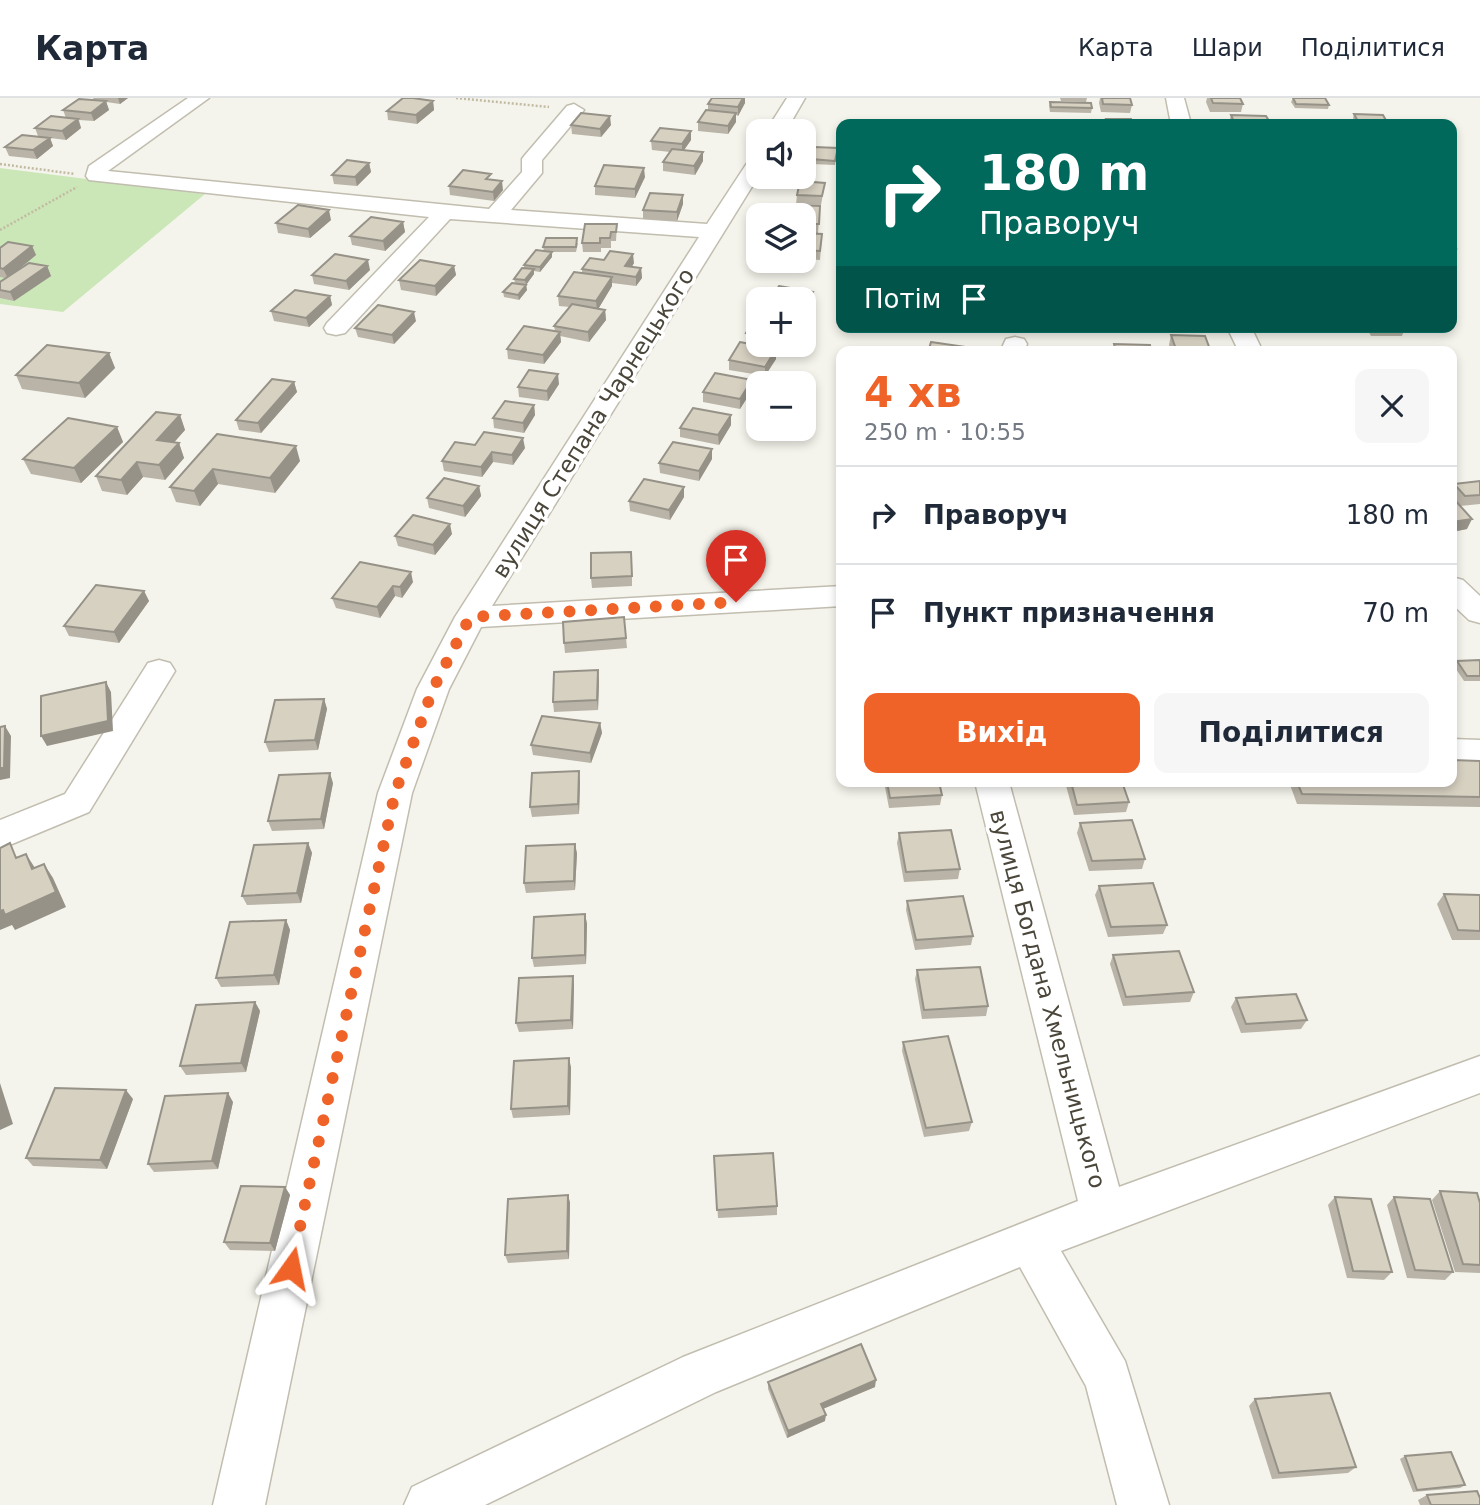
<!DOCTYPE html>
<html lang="uk">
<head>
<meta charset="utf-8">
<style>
  :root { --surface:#fff; --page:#f6f6f7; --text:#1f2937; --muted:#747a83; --line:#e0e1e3; --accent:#ef6329 }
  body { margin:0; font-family:"DejaVu Sans",sans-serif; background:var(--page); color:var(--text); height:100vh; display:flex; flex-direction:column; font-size:26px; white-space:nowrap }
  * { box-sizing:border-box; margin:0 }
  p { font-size:23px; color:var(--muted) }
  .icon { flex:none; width:38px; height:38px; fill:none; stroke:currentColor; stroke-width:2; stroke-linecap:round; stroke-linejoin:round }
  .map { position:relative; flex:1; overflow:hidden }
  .details { position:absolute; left:836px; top:248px; width:621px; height:441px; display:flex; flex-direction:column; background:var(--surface); border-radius:14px; box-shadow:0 4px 10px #0003 }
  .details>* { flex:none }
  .hud { position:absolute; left:836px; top:21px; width:621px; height:214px; border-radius:14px; box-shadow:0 4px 10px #0003; background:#00695c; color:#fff; overflow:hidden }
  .tools { position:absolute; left:746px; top:21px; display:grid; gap:14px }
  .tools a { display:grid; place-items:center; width:70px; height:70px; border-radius:14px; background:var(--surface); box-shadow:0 4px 10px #0003; font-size:35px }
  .pin { position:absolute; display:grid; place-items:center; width:60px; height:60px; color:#fff; margin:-72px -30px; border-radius:50% 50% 50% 0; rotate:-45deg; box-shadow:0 0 7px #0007 }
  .pin .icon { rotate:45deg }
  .me { position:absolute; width:77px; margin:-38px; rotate:12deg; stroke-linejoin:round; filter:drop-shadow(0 0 5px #0008) }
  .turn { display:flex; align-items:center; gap:24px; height:147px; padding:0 28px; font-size:32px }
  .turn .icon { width:91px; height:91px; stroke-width:2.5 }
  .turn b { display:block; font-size:49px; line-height:60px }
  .then { display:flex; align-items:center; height:66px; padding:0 28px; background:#0003; gap:14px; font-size:26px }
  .round { display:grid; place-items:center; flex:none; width:74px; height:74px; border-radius:14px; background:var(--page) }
  .summary { display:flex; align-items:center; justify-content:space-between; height:119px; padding:0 28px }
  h1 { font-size:42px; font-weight:700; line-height:52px; color:var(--accent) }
  .button { display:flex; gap:14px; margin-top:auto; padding:14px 28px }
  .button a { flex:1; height:80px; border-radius:14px; background:var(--accent); color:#fff; font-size:28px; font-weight:700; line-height:80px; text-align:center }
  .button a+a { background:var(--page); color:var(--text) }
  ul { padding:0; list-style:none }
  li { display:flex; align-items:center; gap:21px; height:98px; padding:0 28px; border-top:2px solid var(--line) }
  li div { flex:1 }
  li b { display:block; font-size:26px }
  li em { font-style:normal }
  header { display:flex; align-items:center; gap:42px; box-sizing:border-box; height:98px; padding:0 35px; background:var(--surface); border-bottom:2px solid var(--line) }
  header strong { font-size:33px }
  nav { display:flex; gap:38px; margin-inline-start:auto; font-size:24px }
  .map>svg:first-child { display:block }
  .green { fill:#cbe7b8 }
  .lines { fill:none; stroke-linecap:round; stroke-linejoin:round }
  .minor-casing { stroke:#c1bdaf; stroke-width:3 }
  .path { stroke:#c2bba1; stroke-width:2.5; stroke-dasharray:2 2; stroke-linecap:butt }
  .minor { fill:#fff; fill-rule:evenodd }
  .wall { fill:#b9b4a7 }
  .shaded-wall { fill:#969288 }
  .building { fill:#d7d1c2; stroke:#969288; stroke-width:2 }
  .route { stroke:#ef6329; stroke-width:12; stroke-dasharray:0 21.6 }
  .labels { text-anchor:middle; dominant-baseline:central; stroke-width:7; stroke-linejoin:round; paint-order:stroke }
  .street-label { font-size:23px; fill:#4a463a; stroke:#fff }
</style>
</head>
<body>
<header>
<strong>Карта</strong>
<nav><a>Карта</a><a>Шари</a><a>Поділитися</a></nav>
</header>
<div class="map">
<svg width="1480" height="1407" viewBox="0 0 1480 1407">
  <rect width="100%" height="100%" fill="#f5f4ec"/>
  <!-- green -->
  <path class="green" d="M0,70L205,96L63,214L0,206Z"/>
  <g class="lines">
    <!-- minor casing -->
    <g class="minor-casing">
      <path id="minor" d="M188,0H209L108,73L489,111L522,74V61L525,57L567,8L574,6L584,12L542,62V75L511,112L707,126L751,59L758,57V79L492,508L842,488V508L481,529L449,591L412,695L265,1407H213L378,695L417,591L455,519L699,139L450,121L345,235L336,237L327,235L324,230L327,225L429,119L89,82L86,78L89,68Z
        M787,0H805L786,33H766Z
        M1166,0H1184L1191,26H1171Z
        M1227,229H1251L1263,254H1239Z
        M1015,239L1024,241L1027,246L1024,254H1000L1006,241Z
        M1452,479L1463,482L1480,498V525L1469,522L1452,506Z
        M159,562L170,565L175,573L89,714L0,751V722L65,696L148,565Z
        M1452,641L1480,642V666L1452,665Z
        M975,684H1009L1119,1089L1480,958V995L1061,1153L1125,1263L1169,1407H1117L1086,1288L1020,1169L716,1294L485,1407H404L412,1389L683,1259L1078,1103Z"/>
    </g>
    <!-- path -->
    <path class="path" d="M456,0L549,9
      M0,66L75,76
      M0,132L77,89"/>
    <!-- minor -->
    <use href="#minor" class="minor"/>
  </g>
  <!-- wall -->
  <path class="wall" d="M93,0H128L120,6L106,4L109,12L94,23L79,22L81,30L66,42L50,40L53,48L37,61L9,58L5,49L38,38L35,30L66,20L63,12L94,2Z
    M712,0H745V5L738,18L736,17V24L728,36L698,33V24L708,12V6Z
    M1060,0H1087L1086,4L1061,3Z
    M1100,0H1130L1132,7L1130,15L1101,14L1099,5Z
    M1207,0H1240L1243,6L1241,14H1210L1206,4Z
    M1293,0L1329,7L1328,11L1295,10L1291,4Z
    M433,3L434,12L417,26L388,22L387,13Z
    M1050,4L1092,10L1091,15L1050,14L1049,8Z
    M1354,16L1388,26H1356L1353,20Z
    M1231,17L1271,26H1229Z
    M571,27H611L601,39L572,36Z
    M691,42L684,52L703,63L695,77L663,73V64L670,54L652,52L651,43Z
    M838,50L835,67L812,66L809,84L825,85L821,107L796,106L797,97L799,85L784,84V79H803V63L811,64V61Z
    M369,65L371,74L357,88L334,86L332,77Z
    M645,79L635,100L595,97V88Z
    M491,81L503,92L494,103L450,97L449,88Z
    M683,97V106L677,123L643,121V112Z
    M820,108L818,135H803V117Z
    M331,122L310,140L278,135L276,125Z
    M403,124L405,134L385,153L352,147L350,138Z
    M617,126L616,143H611V150H601V154H583L582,145Z
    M803,135L822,136L820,162L803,161Z
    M578,145L576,154H552V159L540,174L534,173V176L526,187L527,192L519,202L504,199L503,194L515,185L514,181L524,170V167L544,153L543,149Z
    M32,148L36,157L17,173L47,168L51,178L14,203L0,200V184L6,180L0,179V150Z
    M634,165L632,169L641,170L642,180L636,188L612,185V188L598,211L605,212L606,222L589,244L560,238L561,244L544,266L508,261L507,251L555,233L554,228L570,209L559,208L558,198L582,175V171Z
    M454,168L456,177L436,198L401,192L399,182Z
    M370,172L349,192L314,186L312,177Z
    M330,198L332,207L309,229L274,223L271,213Z
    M758,219V247H784L781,251L746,245V235Z
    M416,223L394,246L358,239L355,230Z
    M1166,229H1196L1194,233L1166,232Z
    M1366,229H1405L1402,238H1371Z
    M1171,237L1211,254H1171L1169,247Z
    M109,255L115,270L85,300L22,291L16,277Z
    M776,261L765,278L729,272V262Z
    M752,282V292L740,311L703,304V294Z
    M294,284L297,294L261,335L239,332L236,322Z
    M559,286L548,303L519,299L518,289Z
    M534,307L535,317L524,335L494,330L493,320Z
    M1452,308L1457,314L1452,324Z
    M180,317L185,332L174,344L179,345L184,360L165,382L143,379L127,397L102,393L96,378Z
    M731,317V327L719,347L680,339V330Z
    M117,329L123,344L81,385L31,376L23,361Z
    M217,336L300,363L275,395L218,386L200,408L176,404L170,389Z
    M475,347L525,350L513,367L493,364L482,379L444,373L442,363Z
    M712,361L699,383L660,375L659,365Z
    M1480,383V406L1460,408L1467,431L1452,434V401L1457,405L1452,400V390L1454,386Z
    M479,388L481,398L465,419L429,410L427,400Z
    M684,399L670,422L630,413L629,403Z
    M452,436L435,457L398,448L395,438Z
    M632,464V488L592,490L591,480Z
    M413,484L402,500L395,498L380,520L336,510L332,500Z
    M144,493L149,503L119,545L69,538L64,528Z
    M624,519L627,550L565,555L564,545Z
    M1480,562V583H1464L1454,568L1457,563Z
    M599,583L598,612L554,614L553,604Z
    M324,601L327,611L318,652L269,654L265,644Z
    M600,625L602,635L591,665L533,657L531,647Z
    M1480,663V709L1297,706L1289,684H1452Z
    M580,683L579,716L532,719L530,709Z
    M884,684H939L942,697L940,707L889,710Z
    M1065,684H1122L1129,704L1126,714L1074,717Z
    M333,685L324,731L272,733L268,723Z
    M1080,725L1145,761L1142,771L1089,773L1077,735Z
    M899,735L960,771L958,781L904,784L897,745Z
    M308,745L312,755L301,805L247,807L242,798Z
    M577,755L575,792L526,795L524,785Z
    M1099,788L1167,827L1163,836L1108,839L1095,797Z
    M1444,796L1480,797V842H1452L1437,806Z
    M907,803L973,838L971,847L915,852L906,812Z
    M585,816L587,826L586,866L534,869L532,860Z
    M286,822L290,832L279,887L221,889L216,880Z
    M1113,857L1194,894L1190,904L1123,908L1110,866Z
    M917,872L988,908L986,918L922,921L915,881Z
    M573,878L574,887L573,931L519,934L516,925Z
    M1236,900L1307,922L1301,931L1241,935L1231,909Z
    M255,904L260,913L246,974L186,977L180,968Z
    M903,944L972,1024L969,1033L924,1039L902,953Z
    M571,969L570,1017L513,1020L511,1011Z
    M133,1001L107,1071L33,1068L26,1060Z
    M233,1004L218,1071L154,1074L148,1066Z
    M714,1058L777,1108V1117L718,1120Z
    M285,1089L290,1097L275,1153L230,1152L224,1144Z
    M1440,1093L1480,1105V1175L1455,1174L1432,1102Z
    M568,1097L570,1105L569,1161L508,1165L505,1157Z
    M1335,1099L1392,1174L1384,1182L1347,1180L1328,1107Z
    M1394,1099L1453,1174L1445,1182L1407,1180L1387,1107Z
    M768,1284L875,1289L823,1311L825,1323L787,1340L768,1291Z
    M1255,1301L1356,1369L1348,1375L1272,1381L1249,1308Z
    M1405,1358L1465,1387L1460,1390L1413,1394L1400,1361Z
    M1427,1397L1480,1407H1420L1418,1402Z"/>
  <!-- shaded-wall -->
  <path class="shaded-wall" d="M118,0H128L120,6Z
    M743,0H745V5L738,18V9Z
    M106,3L109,12L94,23L91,15Z
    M433,3L434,12L417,26L416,17Z
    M736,15V24L728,36V28Z
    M610,18L611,27L601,39L600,31Z
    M78,21L81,30L66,42L62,33Z
    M691,33V42L682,55V46Z
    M50,40L53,48L37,61L33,52Z
    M703,54V63L695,77L694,68Z
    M812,64L811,73L808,86L809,77Z
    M369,65L371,74L357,88L355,79Z
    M644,70L645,79L635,100V91Z
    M502,83L503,92L494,103L493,94Z
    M683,97V106L677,123V114Z
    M329,112L331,122L310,140L308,131Z
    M403,124L405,134L385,153L383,143Z
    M32,148L36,157L8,180L3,171Z
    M552,154V159L540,174V169Z
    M633,156L634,165L626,177L625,168Z
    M368,162L370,172L349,192L346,183Z
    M47,168L51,178L14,203L10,194Z
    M454,168L456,177L436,198L435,188Z
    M641,170L642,180L636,188V179Z
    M534,171V176L526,187L525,182Z
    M612,179V188L597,213L596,203Z
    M526,187L527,192L519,202L518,197Z
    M813,194L812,203L803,219V210Z
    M330,198L332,207L309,229L306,220Z
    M605,212L606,222L589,244L588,234Z
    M414,214L416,223L394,246L392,237Z
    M560,234L561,244L544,266L543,257Z
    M776,251V261L765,278V269Z
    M109,255L115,270L85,300L79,285Z
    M558,276L559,286L548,303L547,293Z
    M752,282V292L740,311V301Z
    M294,284L297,294L261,335L258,325Z
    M534,307L535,317L524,335L523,325Z
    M180,317L185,332L163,357L157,342Z
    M731,317V327L719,347L718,337Z
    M117,329L123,344L81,385L74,370Z
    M523,340L525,350L513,367L512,357Z
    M179,345L184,360L165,382L159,367Z
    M296,348L300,363L275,395L270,380Z
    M712,351V361L699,383V373Z
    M492,354L493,364L482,379L481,369Z
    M137,364L143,379L127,397L121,382Z
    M213,371L218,386L200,408L194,393Z
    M479,388L481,398L465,419L463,408Z
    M684,389V399L670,422L669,412Z
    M1472,421L1467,431L1452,434V424Z
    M450,426L452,436L435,457L433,447Z
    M411,474L413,484L402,500L400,489Z
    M393,488L395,498L380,520L377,509Z
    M144,493L149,503L119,545L114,534Z
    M598,572L599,583L598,612L597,602Z
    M106,584L111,594L113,633L47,648L41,638Z
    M324,601L327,611L318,652L315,642Z
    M600,625L602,635L591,665L590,655Z
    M5,628L11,638L10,680L0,682V670Z
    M579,673L580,683L579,716L578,706Z
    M330,675L333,685L324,731L321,721Z
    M308,745L312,755L301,805L297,795Z
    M575,746L577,755L575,792L574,783Z
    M26,756L35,770L32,771Z
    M44,766L53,780L66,809L15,832L12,827L0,832V813Z
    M585,816L587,826L586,866L585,857Z
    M286,822L290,832L279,887L274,877Z
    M573,878L574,887L573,931L571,922Z
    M255,904L260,913L246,974L241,965Z
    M569,960L571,969L570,1017L568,1008Z
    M0,985L13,1026L0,1032Z
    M126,992L133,1001L107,1071L100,1062Z
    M228,995L233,1004L218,1071L212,1063Z
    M285,1089L290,1097L275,1153L270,1145Z
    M568,1097L570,1105L569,1161L567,1153Z
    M876,1282L875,1289L820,1312L821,1306Z
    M826,1317L825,1323L787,1340L788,1333Z"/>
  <!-- building -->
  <path class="building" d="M403,0H413L433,3L416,17L387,13Z
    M712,0H743L738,9L708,6Z
    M1102,0H1130L1132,7L1103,6Z
    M1211,0H1240L1243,6L1213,5Z
    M1293,0H1325L1329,7L1296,6Z
    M79,1L106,3L91,15L63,12Z
    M1050,4L1091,5L1092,10L1051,9Z
    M706,12L736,15L728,28L698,24Z
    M581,15L610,18L600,31L571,27Z
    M1354,16L1383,17L1388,26L1359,25Z
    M1231,17L1266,18L1271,26H1235Z
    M51,18L78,21L62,33L35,30Z
    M1106,21H1131L1132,26H1108Z
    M1307,23L1312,26H1292L1290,25Z
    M660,30L691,33L682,46L651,43Z
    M22,37L50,40L33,52L5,49Z
    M814,49L838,50L835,63L811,61Z
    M672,51L703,54L694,68L663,64Z
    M347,62L369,65L355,79L332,77Z
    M803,63L812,64L809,77H803Z
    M604,67L644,70L635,91L595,88Z
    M463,72L491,76L486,81L502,83L493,94L449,88Z
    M800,83L825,85L822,98L797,97Z
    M650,95L683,97L677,114L643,112Z
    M778,106L820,108L819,126H803V117H776Z
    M298,107L329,112L308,131L276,125Z
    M371,119L403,124L383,143L350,138Z
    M585,126H617L616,134H611L610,140H600V145H582Z
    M803,135L822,136L820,153L803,152Z
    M1452,139L1456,150L1452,149Z
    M546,140H577L576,149H543Z
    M8,144L32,148L3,171L0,170V150Z
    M536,152L552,154L540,169L524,167Z
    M610,153L633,156L625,168L641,170L636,179L582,171L590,160L604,162Z
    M335,156L368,162L346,183L312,177Z
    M420,162L454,168L435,188L399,182Z
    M29,165L47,168L10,194L0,192V184Z
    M522,170L534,171L525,182L514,181Z
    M574,174L612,179L596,203L558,198Z
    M512,185L526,187L518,197L503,194Z
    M779,188L813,194L803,210V201H770Z
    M295,192L330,198L306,220L271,213Z
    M572,206L605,212L588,234L554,228Z
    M378,207L414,214L392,237L355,230Z
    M756,219H758V237L746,235Z
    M524,228L560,234L543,257L507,251Z
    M1171,237L1205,238L1211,254H1177Z
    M740,244L776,251L765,269L729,262Z
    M931,244L973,250L972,254H928Z
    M1114,246L1150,247L1151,254H1116Z
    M47,247L109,255L79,285L16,277Z
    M529,272L558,276L547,293L518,289Z
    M715,275L752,282L740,301L703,294Z
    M272,281L294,284L258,325L236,322Z
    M505,303L534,307L523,325L493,320Z
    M693,310L731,317L718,337L680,330Z
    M156,314L180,317L157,342L179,345L159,367L137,364L121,382L96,378Z
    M68,320L117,329L74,370L23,361Z
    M484,334L523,340L512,357L492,354L481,369L442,363L455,344L475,347Z
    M217,336L296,348L270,380L213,371L194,393L170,389Z
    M673,344L712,351L699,373L659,365Z
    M444,380L479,388L463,408L427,400Z
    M644,381L684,389L669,412L629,403Z
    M1480,383V397L1465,398L1454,386Z
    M1453,400L1472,421L1452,424Z
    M413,417L450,426L433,447L395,438Z
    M631,454L632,478L591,480V455Z
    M360,464L411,474L400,489L393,488L377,509L332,500Z
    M96,487L144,493L114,534L64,528Z
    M624,519L626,540L564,545L563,524Z
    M1480,562V578H1467L1457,563Z
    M598,572L597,602L553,604L554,574Z
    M106,584L108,623L41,638V598Z
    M324,601L315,642L265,644L275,602Z
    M542,618L600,625L590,655L531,647Z
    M5,628L4,670H0V629Z
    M1452,662L1480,663V699L1302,696L1297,684H1452Z
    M579,673L578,706L530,709L532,675Z
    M330,675L321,721L268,723L279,677Z
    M887,684H939L942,697L890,700Z
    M1071,684H1122L1129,704L1077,707Z
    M1132,722L1145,761L1092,763L1080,725Z
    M951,732L960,771L906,774L899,735Z
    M10,745L16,760L26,756L32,771L44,766L56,794L5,817L3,812L0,813V750Z
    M308,745L297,795L242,798L254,747Z
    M575,746L574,783L524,785L526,748Z
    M1153,785L1167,827L1111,829L1099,788Z
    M1444,796L1480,797V833L1458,832Z
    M963,798L973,838L916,842L907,803Z
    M585,816V857L532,860L534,819Z
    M286,822L274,877L216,880L230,824Z
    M1179,853L1194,894L1126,899L1113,857Z
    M980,869L988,908L924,912L917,872Z
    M573,878L571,922L516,925L519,880Z
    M1296,896L1307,922L1246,926L1236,900Z
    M255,904L241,965L180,968L196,907Z
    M948,938L972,1024L926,1030L903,944Z
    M569,960L568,1008L511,1011L514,963Z
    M55,990L126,992L100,1062L26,1060Z
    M228,995L212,1063L148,1066L165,998Z
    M773,1055L777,1108L717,1112L714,1058Z
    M241,1088L285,1089L270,1145L224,1144Z
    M1440,1093L1477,1095L1480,1105V1167L1463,1166Z
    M568,1097L567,1153L505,1157L508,1101Z
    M1335,1099L1371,1101L1392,1174L1353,1173Z
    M1394,1099L1430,1101L1453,1174L1415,1172Z
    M861,1246L876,1282L821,1306L826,1317L788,1333L768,1284Z
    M1330,1295L1356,1369L1279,1375L1255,1301Z
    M1451,1354L1465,1387L1417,1392L1405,1358Z
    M1477,1393L1480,1400V1407H1431L1427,1397Z"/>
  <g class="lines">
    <!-- route -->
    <path class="route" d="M291,1170L395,695L433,591L470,519L736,504"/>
  </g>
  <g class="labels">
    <!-- street labels -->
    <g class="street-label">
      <text transform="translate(593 325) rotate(-58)">вулиця Степана Чарнецького</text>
      <text transform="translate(1048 901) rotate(75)">вулиця Богдана Хмельницького</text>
    </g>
  </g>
</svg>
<div class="tools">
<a><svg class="icon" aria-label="sound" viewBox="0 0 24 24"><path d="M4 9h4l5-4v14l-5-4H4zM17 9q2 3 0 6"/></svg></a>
<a><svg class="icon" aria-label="layers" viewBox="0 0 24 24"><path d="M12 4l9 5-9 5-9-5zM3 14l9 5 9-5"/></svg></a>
<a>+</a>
<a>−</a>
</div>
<div class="pin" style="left:736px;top:504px;background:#d93025"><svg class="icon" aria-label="arrive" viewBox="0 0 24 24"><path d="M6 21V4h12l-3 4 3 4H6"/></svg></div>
<svg class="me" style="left:291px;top:1170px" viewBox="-20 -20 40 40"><path d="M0-17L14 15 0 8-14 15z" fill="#ef6329" stroke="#fff" stroke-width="4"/></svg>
<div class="hud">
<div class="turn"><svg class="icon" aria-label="right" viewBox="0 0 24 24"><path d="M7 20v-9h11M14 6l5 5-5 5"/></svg><div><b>180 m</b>Праворуч</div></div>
<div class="then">Потім<svg class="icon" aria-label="arrive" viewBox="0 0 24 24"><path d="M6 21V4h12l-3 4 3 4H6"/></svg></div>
</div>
<section class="details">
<div class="summary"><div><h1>4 хв</h1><p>250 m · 10:55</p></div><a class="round"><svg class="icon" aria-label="close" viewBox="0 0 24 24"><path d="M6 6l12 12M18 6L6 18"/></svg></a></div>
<ul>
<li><svg class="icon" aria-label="right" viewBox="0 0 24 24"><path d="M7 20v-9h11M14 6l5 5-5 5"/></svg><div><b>Праворуч</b></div><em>180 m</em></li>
<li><svg class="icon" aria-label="arrive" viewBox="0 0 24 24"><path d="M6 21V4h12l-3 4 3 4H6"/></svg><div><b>Пункт призначення</b></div><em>70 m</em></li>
</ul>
<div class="button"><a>Вихід</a><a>Поділитися</a></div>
</section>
</div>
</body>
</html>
